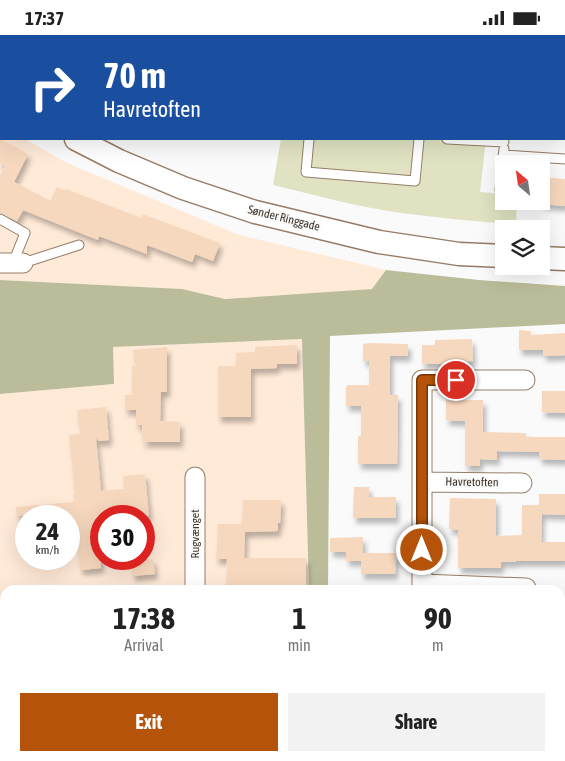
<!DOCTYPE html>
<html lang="en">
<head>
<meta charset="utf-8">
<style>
  :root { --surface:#fff; --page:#f2f2f2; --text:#222; --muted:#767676; --accent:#b45309 }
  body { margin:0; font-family:"Asap Condensed",sans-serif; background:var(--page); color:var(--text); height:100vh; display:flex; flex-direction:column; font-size:19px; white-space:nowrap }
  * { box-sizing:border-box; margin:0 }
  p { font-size:16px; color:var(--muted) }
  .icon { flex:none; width:28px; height:28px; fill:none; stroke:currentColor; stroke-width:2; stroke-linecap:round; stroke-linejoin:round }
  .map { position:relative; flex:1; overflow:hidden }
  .details { position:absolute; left:0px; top:550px; width:565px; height:176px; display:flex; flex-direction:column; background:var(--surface); border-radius:15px 15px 0 0; box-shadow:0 5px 20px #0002 }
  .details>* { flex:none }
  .guide { position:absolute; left:0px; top:0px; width:565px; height:105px; box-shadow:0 5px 20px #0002; background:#1a4fa0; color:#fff; overflow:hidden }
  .needle { width:32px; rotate:331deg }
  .tools { position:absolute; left:495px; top:120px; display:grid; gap:10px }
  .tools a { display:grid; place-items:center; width:55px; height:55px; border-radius:0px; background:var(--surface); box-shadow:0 5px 20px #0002; font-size:25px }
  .speed { position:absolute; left:15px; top:470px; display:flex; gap:10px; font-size:25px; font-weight:700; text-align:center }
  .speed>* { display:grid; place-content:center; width:65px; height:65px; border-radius:50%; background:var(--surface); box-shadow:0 5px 20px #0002; line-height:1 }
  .speed small { font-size:12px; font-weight:400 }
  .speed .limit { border:8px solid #d22; background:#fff; color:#111 }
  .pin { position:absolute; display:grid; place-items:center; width:42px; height:42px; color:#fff; margin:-21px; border:2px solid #fff; border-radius:50%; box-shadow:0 1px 5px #0007 }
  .me { position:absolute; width:55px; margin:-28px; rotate:0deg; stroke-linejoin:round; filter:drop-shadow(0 0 4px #0008) }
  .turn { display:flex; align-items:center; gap:18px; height:105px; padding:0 20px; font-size:22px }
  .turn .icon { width:65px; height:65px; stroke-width:2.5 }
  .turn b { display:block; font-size:35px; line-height:42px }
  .eta { display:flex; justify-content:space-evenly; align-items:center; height:85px; text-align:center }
  .eta b { font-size:30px; font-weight:700; line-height:35px }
  .button { display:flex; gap:10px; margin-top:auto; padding:10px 20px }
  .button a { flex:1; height:58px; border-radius:0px; background:var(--accent); color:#fff; font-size:20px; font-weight:700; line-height:58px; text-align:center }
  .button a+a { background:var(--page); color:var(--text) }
  .status { display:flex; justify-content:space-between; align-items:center; height:35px; padding:0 25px; background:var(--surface); direction:ltr }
  .status svg { height:14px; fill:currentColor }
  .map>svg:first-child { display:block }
  .built { fill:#ffe9d7; fill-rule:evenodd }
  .green { fill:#e0e2c2 }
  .forest { fill:#bbbd9a }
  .building { fill:#f6d8be; filter:url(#shadow) }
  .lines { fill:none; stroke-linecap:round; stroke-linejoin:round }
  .service-casing { stroke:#967c65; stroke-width:11 }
  .minor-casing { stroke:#967c65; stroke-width:21 }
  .tertiary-casing { stroke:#967c65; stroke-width:25 }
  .service { stroke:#fff; stroke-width:9 }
  .minor { stroke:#fff; stroke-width:19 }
  .tertiary { stroke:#fff; stroke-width:22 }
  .route-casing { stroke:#753606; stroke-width:12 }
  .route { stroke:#b45309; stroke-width:9 }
  .labels { text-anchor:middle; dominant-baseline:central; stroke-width:5; stroke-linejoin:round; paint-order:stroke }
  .street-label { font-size:12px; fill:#3f342a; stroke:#fafafa }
</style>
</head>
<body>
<div class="status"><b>17:37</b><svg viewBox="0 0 49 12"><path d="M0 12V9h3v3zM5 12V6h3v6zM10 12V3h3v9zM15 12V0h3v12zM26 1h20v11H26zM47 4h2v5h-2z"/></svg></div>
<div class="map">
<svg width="565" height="726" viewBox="0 0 565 726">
  <defs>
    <filter id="shadow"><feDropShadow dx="3" dy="5.5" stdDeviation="2.5" flood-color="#0004"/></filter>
  </defs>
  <rect width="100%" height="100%" fill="#fafafa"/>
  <!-- built -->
  <path class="built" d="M0,90L1,104H25L67,128L239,200L386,235L372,254L225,264L182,254L0,245Z
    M302,304L309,555H5V721H309V726H0V359L114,349L112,312ZM26,481H69V524H26ZM101,481H144V524H101Z"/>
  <!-- green -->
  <path class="green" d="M281,104H486L480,157L504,159V166H517L516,189C478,187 439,183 401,178C358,172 315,160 273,150Z"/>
  <!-- forest -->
  <path class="forest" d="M386,235L479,245L565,251V289L330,301L328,555H309L302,304L113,312L114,349L0,359V245L182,254L225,264L372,254Z"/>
  <!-- building -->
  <path class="building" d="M0,104L28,119L14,147L50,166L57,152L66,156V154L141,183L142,179L220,208L213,226L195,219L192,227L147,210V219L99,201L98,205L23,175L17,186L0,178V141L5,131L0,128Z
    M541,142L565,144V171L541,169Z
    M519,295L531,296V300L565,298V320L543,321V315H519Z
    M472,304L473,326L447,327V329H422V310H435V305Z
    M369,308L408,309V321H390V360H398L397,429H358V401H361V371H346V352L348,350H369V326H363V309Z
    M297,310V329H277V333L251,334V382H218V331H236V318L255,317V312Z
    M167,312V357H161L160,386L180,387V407H141L147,401L142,402V390H136V375H125V360H132V331H135L133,315Z
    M542,356H565V378L542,377Z
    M446,365H483V397L526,398V402H565V425L539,424V417L497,416V425L480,424V431H465V386L446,385Z
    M106,372L109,405L99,406L96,403L101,456L124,454L123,441L145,439L149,481H101V533L80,535L76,497H69V481H17L16,472L74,467L73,459H75L69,400L80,399L77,375Z
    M354,452H369V462H396V483H353Z
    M539,459H565V480L542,479L541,507H565V526H516V527H501V533H458V495L449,494L450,463L496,464V501L522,500V470H539Z
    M243,465H281L280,488H278V496L245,497L244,523H306V555H226L227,524H216L218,489H242Z
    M363,502V518H396L395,539H361V526H346V517H330V503Z
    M131,524H153L155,539L132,541Z"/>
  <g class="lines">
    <!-- service casing -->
    <g class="service-casing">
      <path id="service" d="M309,104L306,137L415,146L419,104
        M447,104L504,107
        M503,120L565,124
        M500,155L504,114
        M0,184L25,198L13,228
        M23,228L79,210"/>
    </g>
    <!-- minor casing -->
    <g class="minor-casing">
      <path id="minor" d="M146,0L148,1
        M217,1V0
        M509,1V0
        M564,79H565
        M0,228H23
        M422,447L522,448
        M422,549L526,553
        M195,555V442
        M422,555V345H525
        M0,574H5
        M194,726V721
        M419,726V721"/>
    </g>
    <!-- tertiary casing -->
    <g class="tertiary-casing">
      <path id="tertiary" d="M0,62L1,63
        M76,104L119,126L183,153L255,177L379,207L459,219L504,221
        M541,223L565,224"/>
    </g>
    <!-- service -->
    <use href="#service" class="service"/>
    <!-- minor -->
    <use href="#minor" class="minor"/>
    <!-- tertiary -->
    <use href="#tertiary" class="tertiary"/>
  </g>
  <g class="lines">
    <!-- route casing -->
    <g class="route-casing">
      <path id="route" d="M422,515V345H456"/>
    </g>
    <!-- route -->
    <use href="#route" class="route"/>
  </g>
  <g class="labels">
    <!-- street labels -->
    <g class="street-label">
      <text transform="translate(284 183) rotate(14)">Sønder Ringgade</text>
      <text transform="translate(472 447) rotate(1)">Havretoften</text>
      <text transform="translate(195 499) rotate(-90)">Rugvænget</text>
    </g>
  </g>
</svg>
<div class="tools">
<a><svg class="needle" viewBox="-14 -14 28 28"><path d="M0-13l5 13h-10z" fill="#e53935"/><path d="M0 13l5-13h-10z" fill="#767676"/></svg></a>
<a><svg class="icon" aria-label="layers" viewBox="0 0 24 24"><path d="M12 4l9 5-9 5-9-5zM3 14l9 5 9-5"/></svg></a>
</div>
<div class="speed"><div>24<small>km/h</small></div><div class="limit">30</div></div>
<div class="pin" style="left:456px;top:345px;background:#d93025"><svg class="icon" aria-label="arrive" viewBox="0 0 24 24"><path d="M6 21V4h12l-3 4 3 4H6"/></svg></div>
<svg class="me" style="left:422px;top:515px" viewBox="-20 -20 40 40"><circle r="17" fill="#b45309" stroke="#fff" stroke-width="3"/><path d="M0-11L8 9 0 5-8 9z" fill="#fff"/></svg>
<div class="guide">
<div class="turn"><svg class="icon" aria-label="right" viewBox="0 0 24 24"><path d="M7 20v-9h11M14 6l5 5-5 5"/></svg><div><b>70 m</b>Havretoften</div></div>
</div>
<section class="details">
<div class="eta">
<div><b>17:38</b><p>Arrival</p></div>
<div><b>1</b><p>min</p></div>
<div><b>90</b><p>m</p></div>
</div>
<div class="button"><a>Exit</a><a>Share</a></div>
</section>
</div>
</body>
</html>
